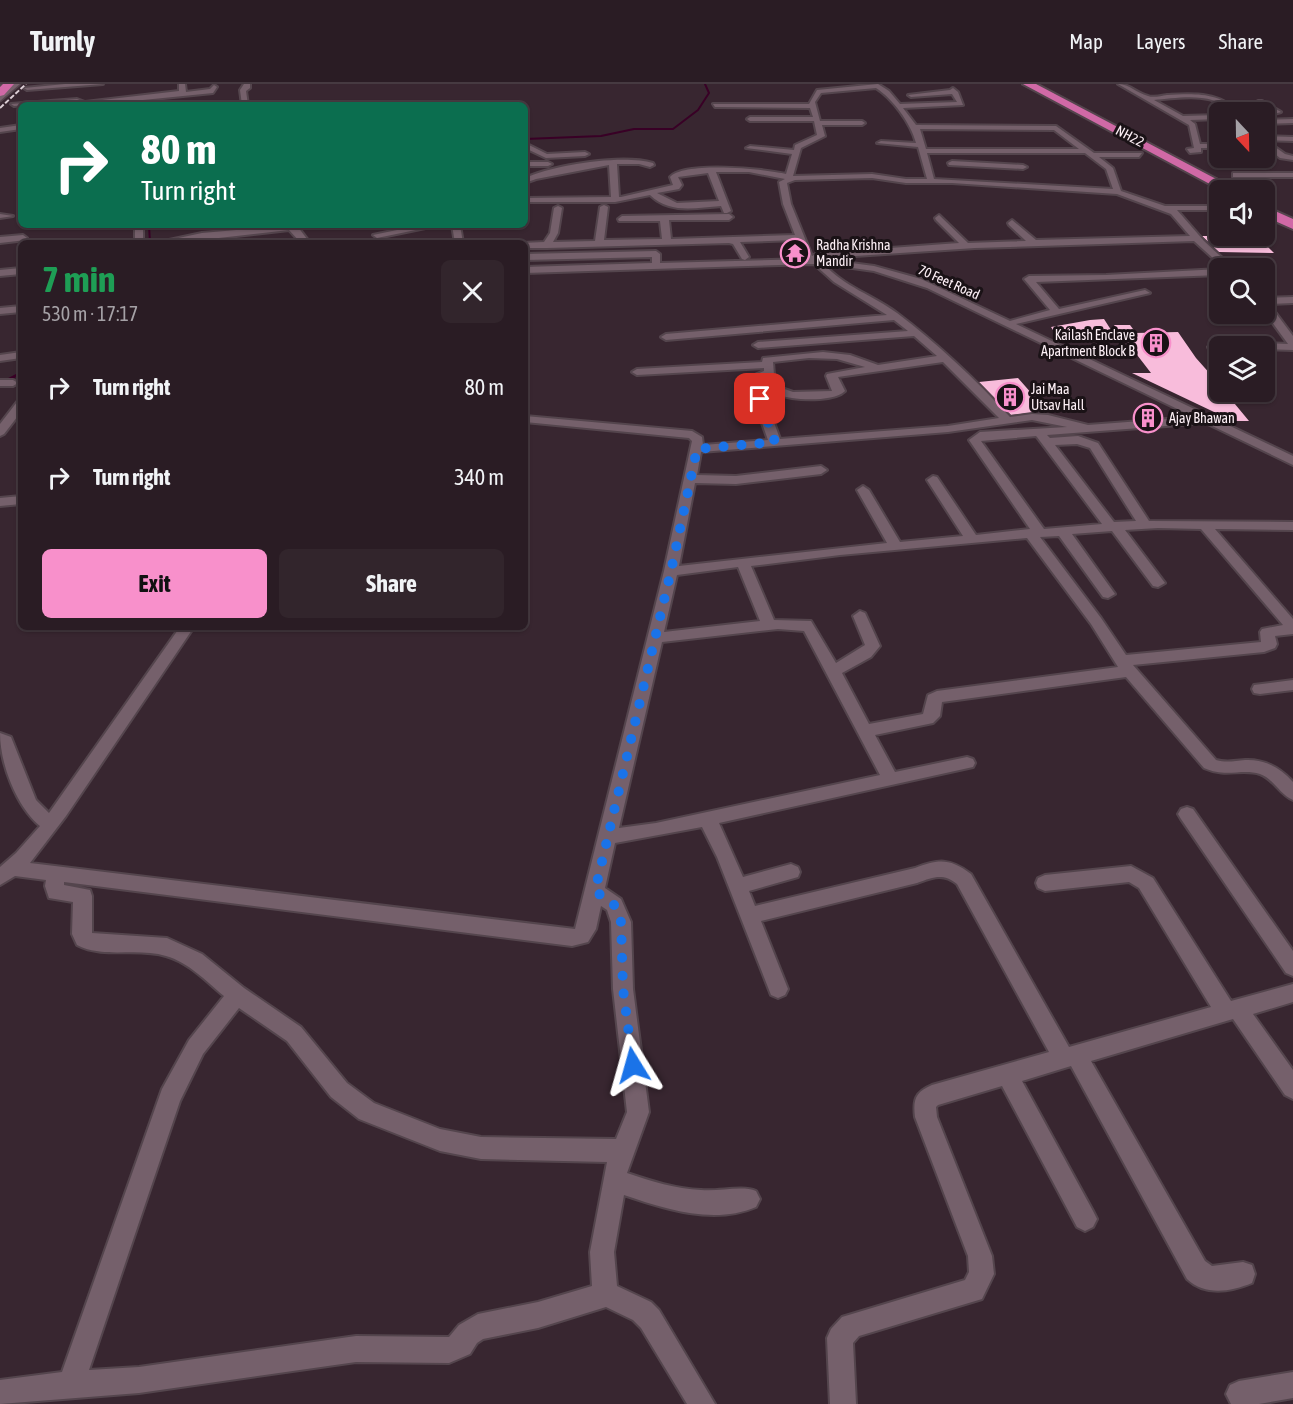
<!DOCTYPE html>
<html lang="en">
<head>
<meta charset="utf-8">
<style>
  :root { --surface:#2a1c24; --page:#32252c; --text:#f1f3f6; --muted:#a5a1a6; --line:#463a41; --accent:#f890cb }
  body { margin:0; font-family:"Asap Condensed",sans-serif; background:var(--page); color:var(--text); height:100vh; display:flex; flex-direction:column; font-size:22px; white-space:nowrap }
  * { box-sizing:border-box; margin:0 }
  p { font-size:20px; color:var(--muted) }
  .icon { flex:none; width:33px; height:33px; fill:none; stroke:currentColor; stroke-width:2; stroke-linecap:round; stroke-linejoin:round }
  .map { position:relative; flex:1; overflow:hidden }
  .drawer { position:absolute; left:18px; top:156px; width:510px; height:390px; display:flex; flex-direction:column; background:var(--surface); border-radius:9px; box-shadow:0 2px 4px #0004,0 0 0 2px var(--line) }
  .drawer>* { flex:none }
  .banner { position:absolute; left:18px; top:18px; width:510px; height:126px; border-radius:9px; box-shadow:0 2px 4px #0004,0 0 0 2px var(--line); background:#0b6e4f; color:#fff; overflow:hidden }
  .needle { width:39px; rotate:158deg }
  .tools { position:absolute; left:1209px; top:18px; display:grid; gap:12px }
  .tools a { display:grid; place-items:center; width:66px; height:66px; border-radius:9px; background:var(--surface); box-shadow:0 2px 4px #0004,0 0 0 2px var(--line); font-size:30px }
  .pin { position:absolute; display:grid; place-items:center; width:51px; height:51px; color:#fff; margin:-26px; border-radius:12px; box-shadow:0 3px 9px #0006 }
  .me { position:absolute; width:66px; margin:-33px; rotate:352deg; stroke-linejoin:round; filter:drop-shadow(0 0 4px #0008) }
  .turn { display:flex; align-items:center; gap:21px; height:126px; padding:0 24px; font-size:27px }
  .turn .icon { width:78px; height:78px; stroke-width:2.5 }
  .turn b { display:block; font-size:42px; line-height:51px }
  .round { display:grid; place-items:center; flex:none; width:63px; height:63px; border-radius:9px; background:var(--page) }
  .summary { display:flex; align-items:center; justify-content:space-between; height:102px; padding:0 24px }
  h1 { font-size:36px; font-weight:700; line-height:45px; color:#1e9e55 }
  .action { display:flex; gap:12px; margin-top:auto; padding:12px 24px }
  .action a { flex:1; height:69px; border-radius:9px; background:var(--accent); color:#111; font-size:24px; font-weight:700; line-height:69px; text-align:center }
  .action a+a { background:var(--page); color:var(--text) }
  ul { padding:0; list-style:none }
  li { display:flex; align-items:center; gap:18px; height:90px; padding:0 24px }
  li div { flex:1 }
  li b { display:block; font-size:22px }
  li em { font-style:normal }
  header { display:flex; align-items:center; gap:36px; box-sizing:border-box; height:84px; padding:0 30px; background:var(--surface); border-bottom:2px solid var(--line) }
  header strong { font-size:28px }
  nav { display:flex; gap:33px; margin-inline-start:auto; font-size:21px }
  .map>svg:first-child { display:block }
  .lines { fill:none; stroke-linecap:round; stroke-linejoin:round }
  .stream-far1 { stroke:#390026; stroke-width:2 }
  .stream { stroke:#390026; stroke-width:3 }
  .building { fill:#f8bcdb }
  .minor-casing { stroke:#54454d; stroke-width:4 }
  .tertiary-casing { stroke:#54454d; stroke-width:3 }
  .trunk-casing { stroke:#54454d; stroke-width:4 }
  .minor { fill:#75606b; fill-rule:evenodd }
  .tertiary { fill:#75606b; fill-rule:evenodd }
  .trunk { fill:#d069a6; fill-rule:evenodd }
  .rail { stroke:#dcced5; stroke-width:2; stroke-dasharray:5 2; stroke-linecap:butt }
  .route { stroke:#1a73e8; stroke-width:10; stroke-dasharray:0 18 }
  .labels { text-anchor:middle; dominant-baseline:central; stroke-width:6; stroke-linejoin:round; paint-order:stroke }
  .far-street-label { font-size:14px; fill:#fdf0f6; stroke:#1a1216 }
  .far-poi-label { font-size:14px; fill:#fdf0f6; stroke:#1a1216; text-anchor:start }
</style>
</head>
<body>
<header>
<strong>Turnly</strong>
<nav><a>Map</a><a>Layers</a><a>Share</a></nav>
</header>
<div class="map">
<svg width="1293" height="1320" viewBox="0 0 1293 1320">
  <rect width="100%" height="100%" fill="#382630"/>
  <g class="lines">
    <!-- stream-far1 -->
    <path class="stream-far1" d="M525,55L601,52L634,45H673L698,26L709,9L705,0
      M149,141L150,159"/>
    <!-- stream -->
    <path class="stream" d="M0,300L21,289"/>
  </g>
  <!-- building -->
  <path class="building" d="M1202,152H1257L1274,169L1219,168Z
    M1104,235L1113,249L1082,251L1086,257H1060L1051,243L1090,236Z
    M1114,241H1130L1136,249L1178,248L1196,274L1220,301V308H1225L1249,337H1233L1132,289H1151Z
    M1018,294L1047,327L1011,331L979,298Z"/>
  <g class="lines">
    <!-- minor casing -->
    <g class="minor-casing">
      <path id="minor" d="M65,0H103L27,6L24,4Z
        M179,0H185L186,8L210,5L214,1L217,3L213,9L93,21L76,19L14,22L11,20L77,15L85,18L179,7Z
        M244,0H250V4L246,7L248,21H242L240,6Z
        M878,0L889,7L900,20L957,18L952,10L911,13L908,11L950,6L953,4L958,8L963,21L903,24L916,41L1056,42L1094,69H1142L1139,73H1099L1113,84L1121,107L1165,122H1220V126H1177L1204,157L1233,184H1224L1194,157L975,164L825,174L822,173V169L959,159L936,136L935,134L939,131L968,159L1026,157L1009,141L1008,139L1012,136L1036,156L1190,152L1171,130L1117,110L952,99H906L872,94L795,96L787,99L791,120L812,172L816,170L821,175L874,182L921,195L1010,237L1050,226L1024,195L1029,192L1106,191L1220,185V191L1036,198L1059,225L1145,206L1150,209L1016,240L1293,372V381L1206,339L1047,351L1050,354L1078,352L1098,359L1149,437L1293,438V446L1215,445L1293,535V550L1275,552L1277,560L1275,564L1264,568L1133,581L1216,676C1226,679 1235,677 1245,676C1265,675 1280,684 1293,698V716C1280,711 1274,695 1260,690C1242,684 1226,694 1204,684L1126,593L942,618L940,632L933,639L875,651L895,688L967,673L973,675L975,679L973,683L719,739L743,793L791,780L798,783L800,788L798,793L749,807L755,822L915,784C938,775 950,774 971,790L1069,963L1211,923L1139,804L1129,798L1045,807L1038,804L1036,799L1038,794L1045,791L1131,782L1153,794L1231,917L1293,900V918L1253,930L1293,986V1015L1285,1011L1233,935L1091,977L1205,1177L1212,1182L1243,1178L1252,1181L1255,1190L1252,1199C1230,1208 1205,1212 1187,1195L1071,982L1022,997L1093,1127L1097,1135L1093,1143L1085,1147L1077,1143L1002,1002L938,1021L936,1023L937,1033L992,1172L994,1190L982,1215L859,1252L853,1259L856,1320H830L827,1254L831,1245L842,1233L965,1196L969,1188L968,1172L915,1033C913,1016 915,1008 932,1001L1049,968L957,800C943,789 934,793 917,799L761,837L788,905L785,911L778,914L771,911L717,773L702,743L615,759L605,804L621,815L631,838L633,905L649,1028L627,1089C651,1097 676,1105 701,1106C718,1108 742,1101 756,1107L760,1115L756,1123C714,1141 665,1125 624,1111L614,1168L617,1202L651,1218L659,1226L715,1320H687L641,1244L633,1236L606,1223L538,1244L483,1255L477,1259L470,1270L449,1279L356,1278L139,1309L0,1320V1296L62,1288L162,1005L189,956L224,912C206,897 188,878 166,872C137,863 104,875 77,861L72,850L73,818L49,814L45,802L46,796L15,792L0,801V783L16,769L40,742C16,722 0,679 0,649L11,653L36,716L49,729L180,543H194L66,732L30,779L575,845L664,487L692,357L689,354L525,338V332L692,347L702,353L703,361L768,356L752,311L754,309L748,298L750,293L764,287V284L637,291L632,288L637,285L762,278L763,274L823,268L850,271L878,281L937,272L914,252L758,264L753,261L758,258L908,247L894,236L666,256L661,253L666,250L887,231L834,198L814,180L525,189V183L652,179V173L525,176V170L656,167L660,170V179L807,175L804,172L797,156L740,158L749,173L745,176L742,175L733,160L729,159L547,164H525V159H522L544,158L550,149L554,124L558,122L562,124L558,149L553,158L595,157L600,123L604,121L608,123L604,156L662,155L660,137H619L618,135L622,132L729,130L733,133L729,136H669L671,155L795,151L783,120L779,98L785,95L749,88H716L731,127L727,129H724L721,122C695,124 670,130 650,111L615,118H525V114L611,113L609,81L536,95L525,99V94C554,81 622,70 653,79L654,81L650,83L639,80H617L619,113H621L673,101L670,93C684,77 766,85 786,90L792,70L746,64L750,62L794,66L795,61L817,51L814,37H750L747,35L750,33H813L810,24L715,23L713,20H809L817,6ZM876,4C892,14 911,39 916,59L881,57L877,59L918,63L927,95H906L872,90L793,92L801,64L825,52L822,41H862L865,39L862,37H820L815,18L821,9ZM920,45L1054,46L1079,65H926ZM927,69H1085L1106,85L1113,105L934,95ZM708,89L719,117L677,119L657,109L679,105L682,101L678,93ZM824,180L874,187L927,204L1194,333L1088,341L1048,331L1032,330L1010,333C975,295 938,260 897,229C874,212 843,202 824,180ZM809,274L837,275L865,283L827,290L826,292L832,307L793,308L776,302L761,303L758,298L774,291L773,278ZM943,278L999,334L948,342L780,355L764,311C774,306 781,313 792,314C805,316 835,317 845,307L838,293ZM1032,336L1067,343L980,348L969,356L1030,445L976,451L937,393L933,392L927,396L963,452L900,458L869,406L863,402L857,406L887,459L679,482L695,399L736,400L821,390L827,386L821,382L736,392L697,391L701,368L948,348ZM1036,352L1037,353L1102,440L1044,445L981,357ZM1077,360L1090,364L1136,437L1114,438L1055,361ZM1158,444L1201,445L1283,541L1262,545L1260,548L1261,558L1126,571L1101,534L1040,453L1059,452L1103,513L1108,514L1115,510L1072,450L1112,447L1153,502L1158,503L1165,499L1125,446ZM1027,454L1091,540L1118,583L937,607L928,611L923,630L869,640L842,589L871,573L880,562L865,529L860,527L853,532L865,561L836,579L811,537L774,536L751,482L840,471ZM738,483L760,537L664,548L677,491ZM778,545L804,547L880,691L656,739L619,744L662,558ZM64,798L572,862L588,858L596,845L601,822L607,826L611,838L613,905L627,1028L616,1055L481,1053L440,1045L374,1019L347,999L301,943L244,904L202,870L167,854L92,849V812L90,806L64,801ZM239,924L287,957L331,1013L359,1035L440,1067L481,1075L607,1078L590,1168L592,1202L538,1218L478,1230L459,1241L449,1253L356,1252L139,1283L89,1286L180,1017L203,970Z
        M1118,0C1130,0 1136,9 1148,12C1153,14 1161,12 1167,11C1190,10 1221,7 1236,28H1230C1215,7 1177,14 1154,16L1183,32L1220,31V35L1190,36L1195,40L1200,60H1220V64H1201V68L1190,69L1187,65L1194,64L1189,41Z
        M1258,17H1262L1281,28L1264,33V29L1272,27L1258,19Z
        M1293,35V39L1264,40V36Z
        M21,41V45L0,48V44Z
        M1264,52L1293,53V57L1264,56Z
        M1268,58L1285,70L1293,72V76L1280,74L1265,62Z
        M525,59L547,70L585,68L589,70L585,72L546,74L525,64Z
        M952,77L1023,81L1027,83L1023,85L949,81L948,79Z
        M525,78H548L552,80L548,82H525Z
        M1233,89H1293V93H1233Z
        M0,130L13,132L0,134Z
        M135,141H143V159H135Z
        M292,141L298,143L310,159H301L289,146L175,159H155L202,149Z
        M421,141H440L377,154L373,151Z
        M452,141H460L463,159H455Z
        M23,151L27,154L26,156L0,159V153Z
        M21,184V190L0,192V186Z
        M1293,213V219L1269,220L1293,252V266L1264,265V262H1257L1262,259L1288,260L1264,227V214Z
        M21,222V228L0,230V224Z
        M1213,260L1225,262H1220V266L1209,265L1208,263Z
        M21,268V274L0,277V271Z
        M0,296H13L18,299L13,302H0Z
        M21,317V328L4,350L0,352V340L17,318Z
        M21,412V420L0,422V414Z
        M1293,596V606L1260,610L1254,609L1252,605L1254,601Z
        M1187,723L1193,725L1293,867V892L1286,889L1181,735L1178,730L1181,725Z
        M1293,1288V1314L1259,1320H1231L1226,1310L1230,1301L1239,1297Z"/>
    </g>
    <!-- tertiary casing -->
    <g class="tertiary-casing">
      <path id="tertiary" d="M11,0H20L0,17V11Z"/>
    </g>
    <!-- trunk casing -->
    <g class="trunk-casing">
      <path id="trunk" d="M3,0H14L4,11L0,12V3Z
        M1023,0H1036L1237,106H1221Z
        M1264,122L1293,135V145L1264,132Z"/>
    </g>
    <!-- minor -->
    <use href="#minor" class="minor"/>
    <!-- tertiary -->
    <use href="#tertiary" class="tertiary"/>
    <!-- trunk -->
    <use href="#trunk" class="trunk"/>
    <!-- rail -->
    <path class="rail" d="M0,24L26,0"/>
  </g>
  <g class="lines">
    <!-- route -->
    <path class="route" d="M633,981L623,905L621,838L614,821L595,807L671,487L697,365L775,358L760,315"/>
  </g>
  <!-- icons -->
  <defs>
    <g id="temple-ring" transform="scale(1.5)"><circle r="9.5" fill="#1a1216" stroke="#f890cb" stroke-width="1.5"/><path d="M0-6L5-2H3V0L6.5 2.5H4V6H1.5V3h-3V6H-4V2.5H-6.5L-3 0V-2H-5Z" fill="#f890cb"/></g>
    <g id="building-ring" transform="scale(1.5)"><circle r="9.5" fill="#1a1216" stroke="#f890cb" stroke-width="1.5"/><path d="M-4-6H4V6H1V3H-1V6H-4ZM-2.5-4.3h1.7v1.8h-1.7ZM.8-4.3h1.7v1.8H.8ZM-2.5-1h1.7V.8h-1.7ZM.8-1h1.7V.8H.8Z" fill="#f890cb"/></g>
  </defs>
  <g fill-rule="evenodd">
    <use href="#temple-ring" x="795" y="169"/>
    <use href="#building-ring" x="1156" y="259"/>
    <use href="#building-ring" x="1010" y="313"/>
    <use href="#building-ring" x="1148" y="334"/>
  </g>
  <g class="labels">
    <!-- far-street labels -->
    <g class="far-street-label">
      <text transform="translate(1130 52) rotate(28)">NH22</text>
      <text transform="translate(949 198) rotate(24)">70 Feet Road</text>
    </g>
    <!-- far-poi labels -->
    <g class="far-poi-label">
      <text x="816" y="161">Radha Krishna<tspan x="816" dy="16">Mandir</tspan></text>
      <text x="1135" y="251" text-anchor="end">Kailash Enclave<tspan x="1135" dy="16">Apartment Block B</tspan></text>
      <text x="1031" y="305">Jai Maa<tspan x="1031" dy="16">Utsav Hall</tspan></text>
      <text x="1169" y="334">Ajay Bhawan</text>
    </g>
  </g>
</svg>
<div class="tools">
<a><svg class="needle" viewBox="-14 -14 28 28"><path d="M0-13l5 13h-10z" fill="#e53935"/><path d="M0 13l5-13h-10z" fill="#a5a1a6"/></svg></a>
<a><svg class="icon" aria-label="sound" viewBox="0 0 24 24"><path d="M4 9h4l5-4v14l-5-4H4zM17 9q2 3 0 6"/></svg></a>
<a><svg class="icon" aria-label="search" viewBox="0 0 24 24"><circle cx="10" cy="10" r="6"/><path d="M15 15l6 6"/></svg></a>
<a><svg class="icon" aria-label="layers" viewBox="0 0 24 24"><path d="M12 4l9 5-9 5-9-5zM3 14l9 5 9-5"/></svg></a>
</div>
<div class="pin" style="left:760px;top:315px;background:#d93025"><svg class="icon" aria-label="arrive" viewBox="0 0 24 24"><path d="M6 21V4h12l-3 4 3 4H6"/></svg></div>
<svg class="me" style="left:633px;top:981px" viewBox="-20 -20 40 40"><path d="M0-17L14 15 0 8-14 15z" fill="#1a73e8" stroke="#fff" stroke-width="4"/></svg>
<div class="banner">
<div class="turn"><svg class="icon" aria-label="right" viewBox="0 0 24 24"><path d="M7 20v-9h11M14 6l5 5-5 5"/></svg><div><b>80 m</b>Turn right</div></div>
</div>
<section class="drawer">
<div class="summary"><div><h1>7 min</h1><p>530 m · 17:17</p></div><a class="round"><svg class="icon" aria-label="close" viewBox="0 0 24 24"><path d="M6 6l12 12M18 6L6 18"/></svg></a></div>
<ul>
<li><svg class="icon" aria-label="right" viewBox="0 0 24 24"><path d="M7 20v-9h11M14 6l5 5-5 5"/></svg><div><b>Turn right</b></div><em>80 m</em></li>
<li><svg class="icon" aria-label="right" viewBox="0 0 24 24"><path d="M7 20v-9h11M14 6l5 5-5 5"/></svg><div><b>Turn right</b></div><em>340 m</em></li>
</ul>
<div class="action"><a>Exit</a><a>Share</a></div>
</section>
</div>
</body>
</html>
